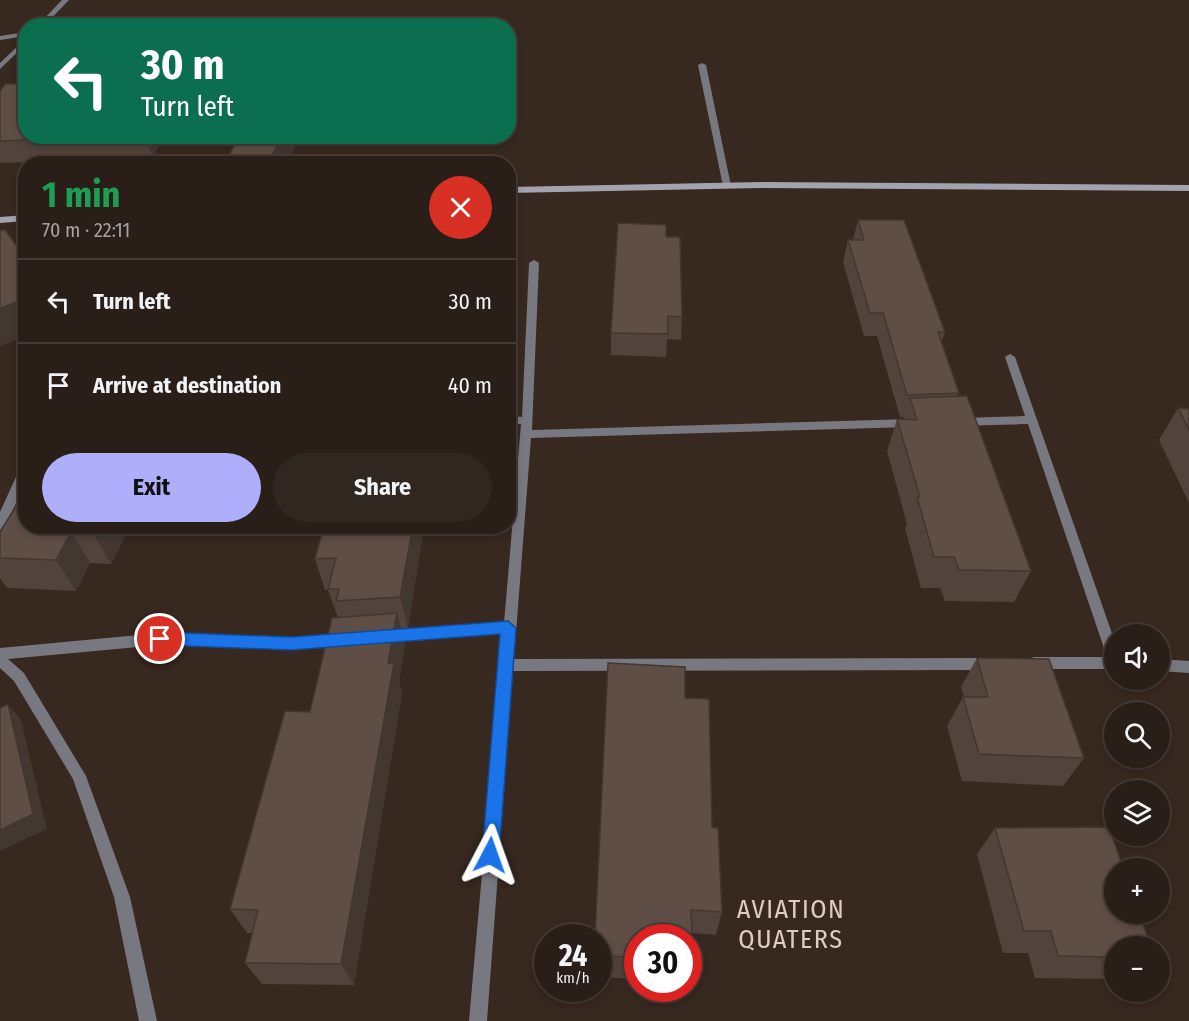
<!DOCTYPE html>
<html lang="en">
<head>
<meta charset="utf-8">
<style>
  :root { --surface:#291e18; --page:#312721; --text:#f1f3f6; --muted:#a5a2a2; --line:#453c37; --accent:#afaefa }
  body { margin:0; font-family:"Fira Sans Condensed",sans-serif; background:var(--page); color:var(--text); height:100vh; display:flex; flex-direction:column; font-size:22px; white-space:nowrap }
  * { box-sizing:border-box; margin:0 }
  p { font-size:20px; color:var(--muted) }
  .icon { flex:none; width:33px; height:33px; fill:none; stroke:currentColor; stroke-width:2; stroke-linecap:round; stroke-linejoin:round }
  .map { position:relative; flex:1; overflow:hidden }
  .side { position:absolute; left:18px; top:156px; width:498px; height:378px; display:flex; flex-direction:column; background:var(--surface); border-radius:24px; box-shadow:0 3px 9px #0003,0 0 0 2px var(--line) }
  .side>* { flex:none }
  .banner { position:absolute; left:18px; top:18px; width:498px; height:126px; border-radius:24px; box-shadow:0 3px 9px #0003,0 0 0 2px var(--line); background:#0b6e4f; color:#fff; overflow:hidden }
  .tools { position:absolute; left:1104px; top:624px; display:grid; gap:12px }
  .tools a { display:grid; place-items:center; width:66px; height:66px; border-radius:50%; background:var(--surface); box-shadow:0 3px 9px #0003,0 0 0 2px var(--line); font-size:30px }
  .speed { position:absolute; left:534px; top:924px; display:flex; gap:12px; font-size:30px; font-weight:700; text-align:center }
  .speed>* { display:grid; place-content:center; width:78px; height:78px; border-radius:50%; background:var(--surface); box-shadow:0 3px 9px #0003,0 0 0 2px var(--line); line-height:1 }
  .speed small { font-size:15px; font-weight:400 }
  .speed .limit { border:9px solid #d22; background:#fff; color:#111 }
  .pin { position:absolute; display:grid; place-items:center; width:51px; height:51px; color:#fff; margin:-26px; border:3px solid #fff; border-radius:50%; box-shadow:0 2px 6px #0007 }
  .me { position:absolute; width:66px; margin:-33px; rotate:4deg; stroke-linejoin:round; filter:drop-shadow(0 0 4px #0008) }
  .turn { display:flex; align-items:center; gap:21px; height:126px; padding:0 24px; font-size:27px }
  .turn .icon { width:78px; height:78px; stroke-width:2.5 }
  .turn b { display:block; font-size:42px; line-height:51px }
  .round { display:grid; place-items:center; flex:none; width:63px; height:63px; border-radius:32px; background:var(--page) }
  .head { display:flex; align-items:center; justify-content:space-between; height:102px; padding:0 24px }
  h1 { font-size:36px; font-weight:700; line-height:45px; color:#1e9e55 }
  .primary-button { display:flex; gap:12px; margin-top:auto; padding:12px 24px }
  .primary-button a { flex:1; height:69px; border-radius:36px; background:var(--accent); color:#111; font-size:24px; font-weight:700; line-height:69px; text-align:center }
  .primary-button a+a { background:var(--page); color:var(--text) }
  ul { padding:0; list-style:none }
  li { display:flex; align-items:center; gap:18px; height:84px; padding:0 24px; border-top:2px solid var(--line) }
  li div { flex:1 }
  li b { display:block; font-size:22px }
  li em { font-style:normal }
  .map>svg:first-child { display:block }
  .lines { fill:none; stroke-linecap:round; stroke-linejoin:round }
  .minor { fill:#787880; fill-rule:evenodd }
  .secondary { fill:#a3a3af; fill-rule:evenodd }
  .wall { fill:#52433c }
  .shaded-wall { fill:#423731 }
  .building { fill:#5f4e46; stroke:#423731; stroke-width:1.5 }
  .route { fill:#1a73e8; stroke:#114b97; stroke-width:1.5 }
  .labels { text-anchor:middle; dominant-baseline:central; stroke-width:6; stroke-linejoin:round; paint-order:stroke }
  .near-quarter-label { font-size:26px; letter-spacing:1.5px; fill:#dfcbc1; stroke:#372820 }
</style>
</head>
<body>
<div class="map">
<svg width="1189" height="1021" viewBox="0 0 1189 1021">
  <rect width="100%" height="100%" fill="#372820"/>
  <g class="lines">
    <!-- minor -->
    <path class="minor" d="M62,0H69L44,26H37Z
      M26,32V36L0,40V36Z
      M26,38V44L0,69V63Z
      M702,63L706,65L731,186L727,189L723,186L698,65Z
      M534,260L539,263L532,430L911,419L917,423L911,427L531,438L514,659L990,658L995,660L997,664L995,668L990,670L513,671L487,1021H469L500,669L498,665L501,661L503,634L387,643L382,641L380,637L382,633L387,631L504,623L521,424H508V416L522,417L529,263Z
      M1010,354L1015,357L1114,639V669H1034L1029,667L1027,663L1029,659L1034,657H1107L1028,424L962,426L956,422L962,418L1025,416L1005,357Z
      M26,464V482L6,525L4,528L0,530V512L20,468Z
      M160,633L291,638L343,634L348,636L350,640L348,644L343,646L291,650L160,645L8,659L24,673L86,776L130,897L157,1021H139L114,897L73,779L14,681L0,668V648Z
      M1160,659L1189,661V673L1160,671Z"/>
    <!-- secondary -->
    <path class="secondary" d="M761,182L1189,185V191L761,188L508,193V187Z
      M26,215V221L0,223V217Z"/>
  </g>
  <!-- wall -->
  <path class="wall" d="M24,84L163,136L153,158L0,163V91Z
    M858,220L945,332L941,343L959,393L958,397L1031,571L1014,602L945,601L940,588H921L905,528L907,524L887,451L897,419H903L904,417H900L877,336H864L843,262L848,240H853Z
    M666,237L682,317L681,340L667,339L666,357L611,355V333Z
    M1178,408L1189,409V503L1159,440Z
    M26,526H130L111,564L90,563L76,591L7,588L0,578V532Z
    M424,526L408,628H401L405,644L399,681L402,693L354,985L262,984L245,963L252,933H247L230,909L310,712L338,618L328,590H325L315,559Z
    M977,658L1084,758L1063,786L962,781L947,726L963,697H964L961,687Z
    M685,698L712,827L722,912L716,935L692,933L693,961L688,979V938H638V979L598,977V938Z
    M995,828L1114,946V979L1035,978L1028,953H1003L977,854Z"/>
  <!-- shaded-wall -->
  <path class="shaded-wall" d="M146,136H163L153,158L145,137Z
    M282,136H300L287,164H268Z
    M26,299V336L0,346V308Z
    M96,526H130L111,564L93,533Z
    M413,526H424L408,628L400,597Z
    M71,532L90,563L76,591L56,560Z
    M397,613L405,644L399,681L402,693L354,985L341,964L388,663Z
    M8,704L21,720L47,829L0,851V830Z"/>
  <!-- building -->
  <path class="building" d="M26,81V136H146L0,141V91L5,84H24Z
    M240,136H282L268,164H224Z
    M858,220H904L945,332H938L959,393L907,395L883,313H870L848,240H864Z
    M618,223L666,225V237H680L682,317L668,316V334L611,333Z
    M5,230L26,259V299L0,308V231Z
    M967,396L1031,571L959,570L954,557H934L917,497H920L897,419L917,420L910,398Z
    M1178,408L1189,409V430Z
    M26,490V526H96L93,533L71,532L56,560L0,558V532Z
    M324,526H413L400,597L336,601L339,589H328L336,558L315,559Z
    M397,613L388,663H394L341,964L245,963L258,910L230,909L285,711L310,712L332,618Z
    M977,658L1049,659L1084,758L979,754L963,697H988Z
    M608,663L685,667V698L709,699L712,827L718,828L722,912L691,910L693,961H688V938H638V958L598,955V938H595Z
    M8,704L33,814L0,830V708Z
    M1109,827L1123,868H1114V914H1139L1151,946H1114V957L1058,956L1051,931H1024L995,828Z"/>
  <!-- route -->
  <path class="route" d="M508,621L516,628L499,855L497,861L490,864L484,861L482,855L500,634L291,650L160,645L152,639L160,632L291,637Z"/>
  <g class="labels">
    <!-- near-quarter labels -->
    <g class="near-quarter-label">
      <text x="791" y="909">AVIATION<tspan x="791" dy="30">QUATERS</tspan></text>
    </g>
  </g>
</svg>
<div class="tools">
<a><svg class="icon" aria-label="sound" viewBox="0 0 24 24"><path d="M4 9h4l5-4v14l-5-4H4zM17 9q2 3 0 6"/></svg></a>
<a><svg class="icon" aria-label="search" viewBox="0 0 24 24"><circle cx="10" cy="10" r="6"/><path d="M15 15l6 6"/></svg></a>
<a><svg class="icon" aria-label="layers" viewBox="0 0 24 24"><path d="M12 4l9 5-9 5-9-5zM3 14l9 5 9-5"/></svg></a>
<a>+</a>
<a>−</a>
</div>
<div class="speed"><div>24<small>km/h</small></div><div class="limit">30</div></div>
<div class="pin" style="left:160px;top:639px;background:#d93025"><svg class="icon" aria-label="arrive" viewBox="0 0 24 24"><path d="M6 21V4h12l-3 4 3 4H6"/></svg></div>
<svg class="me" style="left:490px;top:855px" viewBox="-20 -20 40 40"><path d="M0-17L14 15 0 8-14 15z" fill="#1a73e8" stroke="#fff" stroke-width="4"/></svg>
<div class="banner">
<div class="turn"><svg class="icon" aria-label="left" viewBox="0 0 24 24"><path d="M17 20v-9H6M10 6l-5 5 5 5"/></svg><div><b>30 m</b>Turn left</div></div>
</div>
<section class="side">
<div class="head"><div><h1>1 min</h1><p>70 m · 22:11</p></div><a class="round" style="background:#d93025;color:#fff"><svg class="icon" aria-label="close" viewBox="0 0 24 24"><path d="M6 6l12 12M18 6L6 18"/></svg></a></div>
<ul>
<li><svg class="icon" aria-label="left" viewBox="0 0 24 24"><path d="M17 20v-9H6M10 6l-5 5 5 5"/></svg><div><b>Turn left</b></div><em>30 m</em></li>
<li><svg class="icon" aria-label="arrive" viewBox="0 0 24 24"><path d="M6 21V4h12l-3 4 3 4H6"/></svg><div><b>Arrive at destination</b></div><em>40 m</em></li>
</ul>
<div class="primary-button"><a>Exit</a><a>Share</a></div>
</section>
</div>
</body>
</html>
